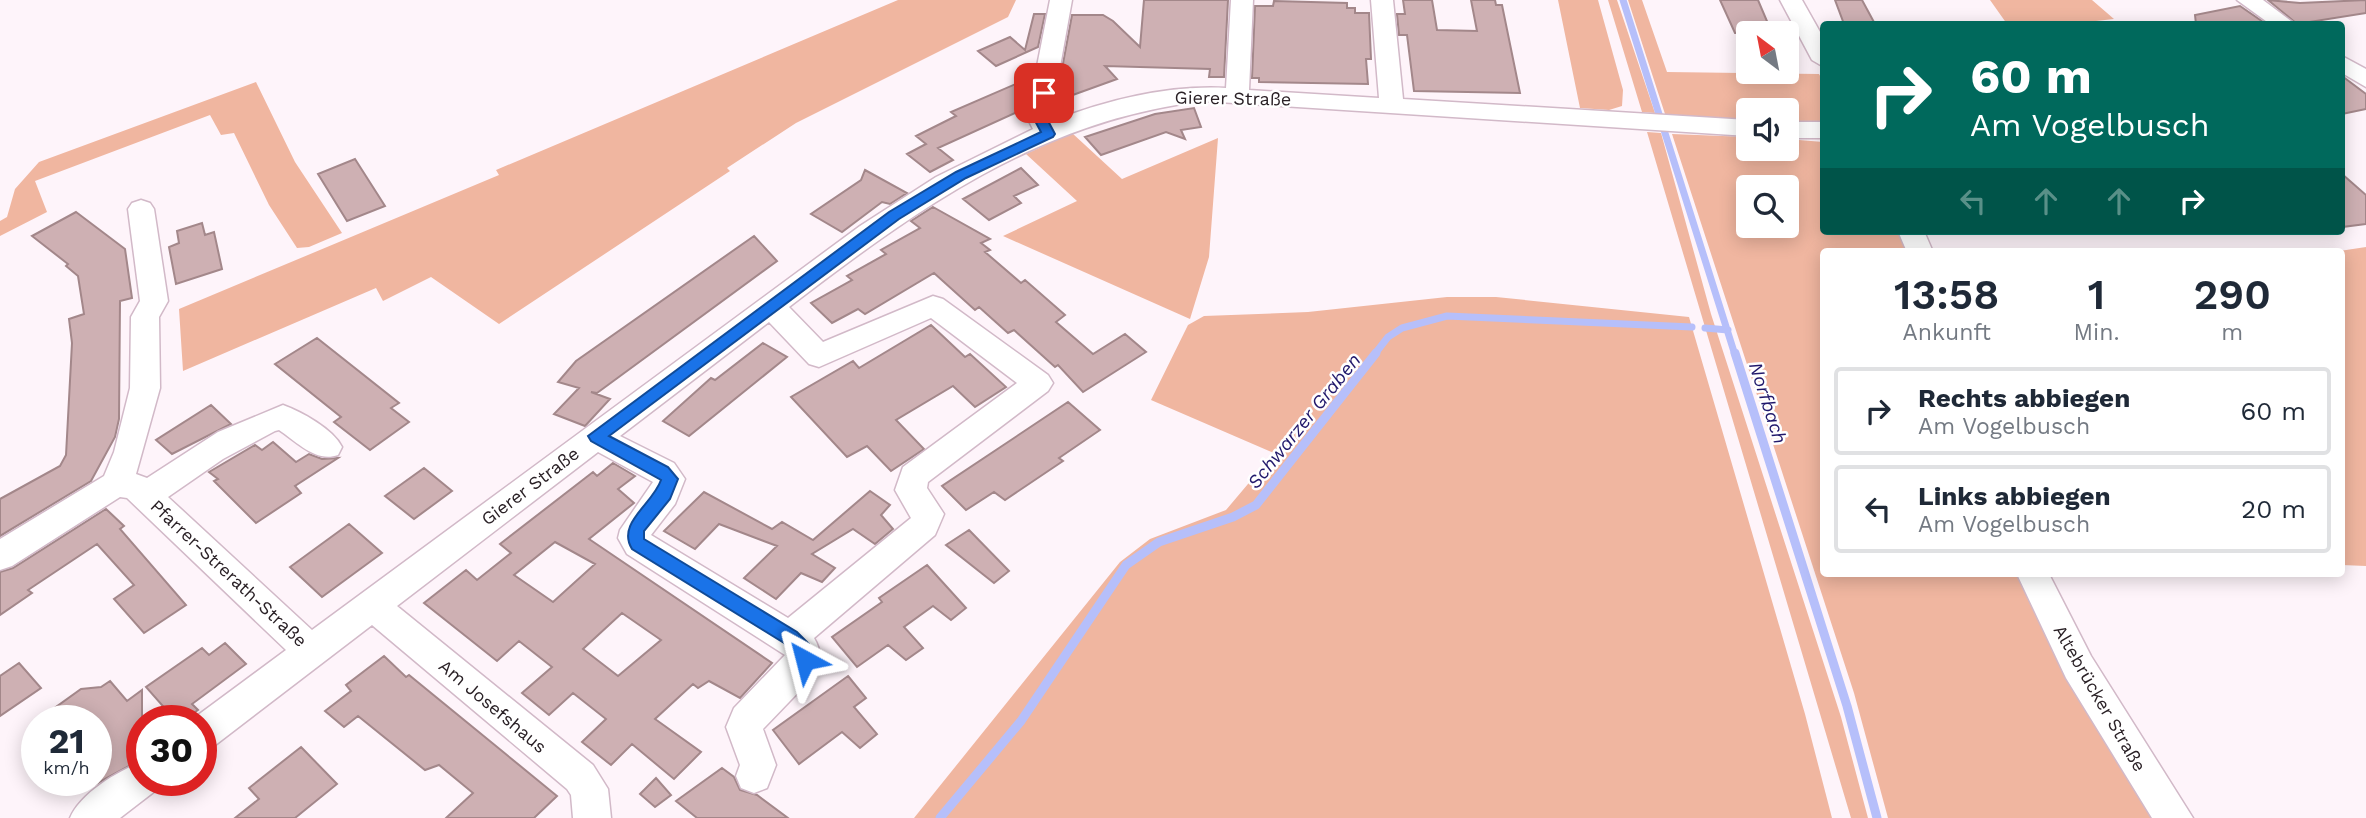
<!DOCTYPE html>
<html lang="de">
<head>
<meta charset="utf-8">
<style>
  :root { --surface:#fff; --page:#f2f2f3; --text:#1f2937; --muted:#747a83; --line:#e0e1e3 }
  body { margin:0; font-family:"Work Sans",sans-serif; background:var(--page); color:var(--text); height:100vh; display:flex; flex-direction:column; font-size:26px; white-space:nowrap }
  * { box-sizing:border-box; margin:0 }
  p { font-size:23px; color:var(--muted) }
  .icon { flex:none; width:38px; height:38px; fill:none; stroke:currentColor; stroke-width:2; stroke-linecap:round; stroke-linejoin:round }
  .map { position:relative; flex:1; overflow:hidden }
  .side { position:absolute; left:1820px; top:248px; width:525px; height:329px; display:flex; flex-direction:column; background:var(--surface); border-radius:7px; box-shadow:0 4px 18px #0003 }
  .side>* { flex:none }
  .hud { position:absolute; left:1820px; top:21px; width:525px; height:214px; border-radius:7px; box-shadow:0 4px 18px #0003; background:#00695c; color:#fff; overflow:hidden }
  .needle { width:46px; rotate:328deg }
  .buttons { position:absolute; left:1736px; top:21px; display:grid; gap:14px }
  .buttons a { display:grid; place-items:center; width:63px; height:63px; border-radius:7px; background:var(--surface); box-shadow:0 4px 18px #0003; font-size:35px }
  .speed { position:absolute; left:21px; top:705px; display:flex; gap:14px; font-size:35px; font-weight:700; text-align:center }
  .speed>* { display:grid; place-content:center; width:91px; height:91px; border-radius:50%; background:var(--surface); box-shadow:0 4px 18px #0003; line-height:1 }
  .speed small { font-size:18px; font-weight:400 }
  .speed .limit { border:10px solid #d22; background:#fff; color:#111 }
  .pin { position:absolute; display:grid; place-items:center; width:60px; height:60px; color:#fff; margin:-30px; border-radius:14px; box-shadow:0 4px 10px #0006 }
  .me { position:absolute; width:77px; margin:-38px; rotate:322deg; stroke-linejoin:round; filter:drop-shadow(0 0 5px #0008) }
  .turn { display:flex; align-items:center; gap:24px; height:147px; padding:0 35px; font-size:32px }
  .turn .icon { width:91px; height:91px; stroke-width:2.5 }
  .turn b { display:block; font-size:49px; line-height:60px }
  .lanes { display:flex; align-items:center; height:66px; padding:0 35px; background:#0003; justify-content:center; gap:35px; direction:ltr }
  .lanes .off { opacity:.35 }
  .eta { display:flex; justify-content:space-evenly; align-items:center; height:119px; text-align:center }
  .eta b { font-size:42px; font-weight:600; line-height:49px }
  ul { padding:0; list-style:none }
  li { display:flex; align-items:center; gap:21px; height:88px; margin:0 14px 10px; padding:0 21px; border:4px solid var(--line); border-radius:7px }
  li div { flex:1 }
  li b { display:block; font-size:26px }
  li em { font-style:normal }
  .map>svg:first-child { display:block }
  .green { fill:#f0b6a0; fill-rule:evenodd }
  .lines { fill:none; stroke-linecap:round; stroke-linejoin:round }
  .stream-far1 { stroke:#b6bffa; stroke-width:7 }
  .stream { stroke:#b6bffa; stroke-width:9 }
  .building { fill:#ceb0b3; stroke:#a3878a; stroke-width:2; fill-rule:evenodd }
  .street-casing { stroke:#d2b9c8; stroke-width:3 }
  .street { fill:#fff; fill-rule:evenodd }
  .route { fill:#1a73e8; stroke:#114b97; stroke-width:2 }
  .labels { text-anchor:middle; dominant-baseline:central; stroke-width:5; stroke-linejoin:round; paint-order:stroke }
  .street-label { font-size:18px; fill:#2a2126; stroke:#fff }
  .water-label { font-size:19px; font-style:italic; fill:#21186b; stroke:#fff }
</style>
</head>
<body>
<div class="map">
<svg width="2366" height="818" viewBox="0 0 2366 818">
  <rect width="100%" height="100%" fill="#fef4fa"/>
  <!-- green -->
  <path class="green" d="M898,0H1016L1008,17L796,123L727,168L730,171L499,324L431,277L383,301L376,288L183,371L179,309L499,175L496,170Z
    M1558,0H1598L1623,90L1622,106L1609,110L1580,108Z
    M1608,0H1617L1655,113L1642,112Z
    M1628,0H1642L1667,72L1819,74L1823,81V121L1787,123V110H1748V120L1665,114Z
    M1990,0H2092L2114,19L2069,24H2007Z
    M256,82L295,162L342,233L309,247L297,248L269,205L234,133L221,135L210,115L35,181L47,212L0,236V221L7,217L15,189L39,162Z
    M1647,132L1661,133L1711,314L1841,717L1868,818H1851Z
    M1072,133L1122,179L1218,138L1209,257L1190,319L1003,236L1077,201L1026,154Z
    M1672,134L1748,137V149H1787V139L1823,142L1824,231H1898L1907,252H1824V574H2021L2158,818H1888L1854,693ZM1748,187H1787V226H1748Z
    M2366,247V566L2342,565V252H2333Z
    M1447,297H1496L1689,317L1805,714L1832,818H914L1120,562L1150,539L1226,510L1274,453L1151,400L1188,325L1204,316L1308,312Z"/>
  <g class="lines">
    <!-- stream-far1 -->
    <path class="stream-far1" d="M1623,0L1735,355
      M1705,328L1728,330
      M1374,355L1388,337L1402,328L1447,316L1692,327"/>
    <!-- stream -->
    <path class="stream" d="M1735,353L1847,706L1877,818
      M940,818L1021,721L1126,565L1159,542L1233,517L1256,505L1376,353"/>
  </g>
  <!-- building -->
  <path class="building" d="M1144,0H1228L1224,77H1209L1210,69L1105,66L1117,79L1059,100L1069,77L1062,69L1072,15H1103L1113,21L1140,47Z
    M1403,0H1432L1437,30L1477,31L1471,0H1495L1496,5H1502L1520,93L1414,91L1407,35H1399L1397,14H1405Z
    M1720,0H1758L1772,33H1735Z
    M1835,0H1862L1875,24H1844Z
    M2268,0L2300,3L2366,0V13L2297,24Z
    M1274,1L1347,3V8H1355V13H1369L1371,59H1366L1368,84L1259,82V78H1252L1255,6H1273Z
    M2240,6L2266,24H2196L2195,15Z
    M1034,14H1045L1038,47L996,66L978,51L1010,37L1025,50Z
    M2342,76L2366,94V109L2342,114Z
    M1018,83L1029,93L1026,108L938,148L953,160L930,172L907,154L926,144L916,136L956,116L951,112Z
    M1194,108L1201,127L1181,130L1185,139L1166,132L1101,155L1085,137L1155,114Z
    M355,159L385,206L347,221L318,174Z
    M1021,168L1038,185L1014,196L1021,203L989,220L963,199Z
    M865,170L907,193L890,204L882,202L842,232L811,214L861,180Z
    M2342,174L2366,195V224L2342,227Z
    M933,207L990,239L981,243L990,250L985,252L1021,283L1025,280L1065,315L1056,322L1093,354L1125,334L1146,352L1083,392L1058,365L1055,367L1014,330L1008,333L979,307L975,310L934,273L865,314L858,309L832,323L811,303L852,280L847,276L886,254L881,250L920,228L911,221Z
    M76,212L125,249L132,298L120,301L119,419L115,437L91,481L0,536V499L60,466L66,455L72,343L69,319L84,314L78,276L66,266L68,264L32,236Z
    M202,223L205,235L214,232L222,269L176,284L169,247L179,243L177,231Z
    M754,236L777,261L597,393L591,392L610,399L585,426L554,414L579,388L558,382L576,361Z
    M931,325L965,357L970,354L1006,387L975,407L953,386L896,420L924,449L891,471L867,446L847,457L791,397L853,361L859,368Z
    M317,338L399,403L391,408L409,422L370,450L334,422L341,417L275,364Z
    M763,343L787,357L689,436L663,421L711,378L715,380Z
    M1068,402L1100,430L1059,458L1063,461L1005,500L994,492L966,510L942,486Z
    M211,405L231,424L172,454L156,440Z
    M273,442L296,462L309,454L322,459L338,458L295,486L301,493L256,523L214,481L218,479L209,472L255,445L262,450Z
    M613,463L635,476L618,489L634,503L589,539L772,663L740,698L709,681L698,688L693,684L655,719L701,752L674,779L632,744L611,765L582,742L606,719L573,693L549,715L522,693L552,667L519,641L497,661L424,603L466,570L477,580L511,553L500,544L593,472L597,476ZM555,542L595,564L553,602L514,575ZM622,613L661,640L618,676L583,649Z
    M424,468L452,491L414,519L385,496Z
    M870,491L890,505L881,515L893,529L875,544L853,529L812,554L835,568L822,582L801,573L776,599L744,578L777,546L719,524L695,549L664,531L704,492L772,529L782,522L813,540Z
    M106,509L124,526L120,529L186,605L144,633L114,599L134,585L97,544L28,590L32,593L0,615V572L13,568Z
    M349,524L382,553L322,597L290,567Z
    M969,530L1009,571L994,583L946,545Z
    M927,565L966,608L951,620L933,606L904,627L923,648L906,660L888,645L857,667L832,637L882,602L879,598Z
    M225,643L246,664L192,704L198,710L183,721H176L146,687L202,648L209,655Z
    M384,656L406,677L409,675L557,796L534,818H446L473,793L439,765L425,770L358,716L344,727L325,711L351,691L346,685Z
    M19,663L41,688L0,716V676Z
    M848,676L866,698L854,707L877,734L860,748L842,732L799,764L773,730Z
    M110,681L127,701L142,690V759L96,784V721H69L56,707L81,689L101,687Z
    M301,747L337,784L295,818H235L259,799L249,788Z
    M722,768L734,777L740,790L757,795L788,818H697L676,801Z
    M656,778L671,795L655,807L640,794Z"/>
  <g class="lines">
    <!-- street casing -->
    <g class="street-casing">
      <path id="street" d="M1050,0H1072L1051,117L1053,121C1107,100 1168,85 1226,88L1231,0H1253L1249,90L1379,98L1371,0H1393L1403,99L1748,120V136L1203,101C1038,121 917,209 789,307L823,342L933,296L943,299L1048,375L1053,383L1048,391L928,482L927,488L944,514L935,535L814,638C822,651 821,662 814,676L763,729L776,765L767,788L754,793L741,788L736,776L740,765L726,727L734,708L785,655L627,554L618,538L620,530L653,482L598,452L397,606L593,765L608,789L611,818H573L571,795L567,789L372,625L214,746L201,751V721H190L286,650L127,498L120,497L12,566L0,570V539L104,476L114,452L130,388L131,317L140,301L128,209L132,203L141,200L150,203L154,209L168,301L159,317L160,388L136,474L147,478L218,432L283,405C302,412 333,429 342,447L338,455C316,463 297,442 279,430L275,431L223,459L168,497L312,630L860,226L936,177L1033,129L1027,117ZM931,318L1017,383L903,467L895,490L911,518L788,618L651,535L675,504L685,479L674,463L620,436L769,322L809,364L819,367Z
        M1780,0H1802L1824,39V67L1812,60Z
        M2237,0H2263L2295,24H2270Z
        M2342,56L2366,69V87L2342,73Z
        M1787,122H1824V138H1787Z
        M1898,231H1924L1933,252H1907Z
        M2017,574H2049L2091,656L2193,818H2152L2066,678Z
        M142,762V780H160L155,791L120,818H70C80,794 117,771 142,762Z"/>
    </g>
    <!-- street -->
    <use href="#street" class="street"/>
  </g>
  <!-- route -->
  <path class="route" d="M1039,91L1050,93L1046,117L1055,134L1053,137L966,178L899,219L609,436L668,467L678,479L670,499L644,531V539L797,632L809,644L814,660L811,666H798L794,654L784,643L632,549C616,523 653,504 661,480L591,441L588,436L889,212L956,172L1041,132L1033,117Z"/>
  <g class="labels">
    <!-- street labels -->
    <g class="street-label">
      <text transform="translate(1233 98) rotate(1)">Gierer Straße</text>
      <text transform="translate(530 486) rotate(-37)">Gierer Straße</text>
      <text transform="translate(229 573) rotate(43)">Pfarrer-Strerath-Straße</text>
      <text transform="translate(2100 698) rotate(60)">Altebrücker Straße</text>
      <text transform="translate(493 706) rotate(40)">Am Josefshaus</text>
    </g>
    <!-- water labels -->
    <g class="water-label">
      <text transform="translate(1768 403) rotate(72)">Norfbach</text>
      <text transform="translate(1304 421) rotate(-51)">Schwarzer Graben</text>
    </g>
  </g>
</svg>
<div class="buttons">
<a><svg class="needle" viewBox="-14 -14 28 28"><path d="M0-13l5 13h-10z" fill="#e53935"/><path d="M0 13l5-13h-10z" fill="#747a83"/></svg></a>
<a><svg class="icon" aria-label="sound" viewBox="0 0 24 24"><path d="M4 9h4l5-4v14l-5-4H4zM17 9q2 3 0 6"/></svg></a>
<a><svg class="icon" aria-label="search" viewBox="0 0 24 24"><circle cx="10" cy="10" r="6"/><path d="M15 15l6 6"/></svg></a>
</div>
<div class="speed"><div>21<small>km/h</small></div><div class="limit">30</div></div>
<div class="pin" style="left:1044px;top:93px;background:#d93025"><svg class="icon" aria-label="arrive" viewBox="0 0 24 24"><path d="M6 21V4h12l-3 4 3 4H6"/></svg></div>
<svg class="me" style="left:805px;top:660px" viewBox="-20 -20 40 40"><path d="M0-17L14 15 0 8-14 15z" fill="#1a73e8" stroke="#fff" stroke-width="4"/></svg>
<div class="hud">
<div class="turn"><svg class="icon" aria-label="right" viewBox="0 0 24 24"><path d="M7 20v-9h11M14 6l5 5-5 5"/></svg><div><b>60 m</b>Am Vogelbusch</div></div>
<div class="lanes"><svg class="icon off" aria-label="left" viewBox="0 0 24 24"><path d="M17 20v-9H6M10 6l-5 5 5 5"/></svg><svg class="icon off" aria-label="ahead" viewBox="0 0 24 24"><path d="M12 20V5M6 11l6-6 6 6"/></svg><svg class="icon off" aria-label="ahead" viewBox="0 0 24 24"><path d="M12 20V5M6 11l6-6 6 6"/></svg><svg class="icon" aria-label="right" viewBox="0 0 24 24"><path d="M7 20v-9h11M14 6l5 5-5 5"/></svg></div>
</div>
<section class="side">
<div class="eta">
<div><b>13:58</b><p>Ankunft</p></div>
<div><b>1</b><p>Min.</p></div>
<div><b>290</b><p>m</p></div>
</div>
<ul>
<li><svg class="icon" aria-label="right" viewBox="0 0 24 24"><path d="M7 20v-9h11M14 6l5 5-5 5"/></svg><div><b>Rechts abbiegen</b><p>Am Vogelbusch</p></div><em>60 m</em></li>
<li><svg class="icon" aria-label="left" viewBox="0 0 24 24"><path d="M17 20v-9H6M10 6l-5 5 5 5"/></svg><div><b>Links abbiegen</b><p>Am Vogelbusch</p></div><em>20 m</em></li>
</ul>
</section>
</div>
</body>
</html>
